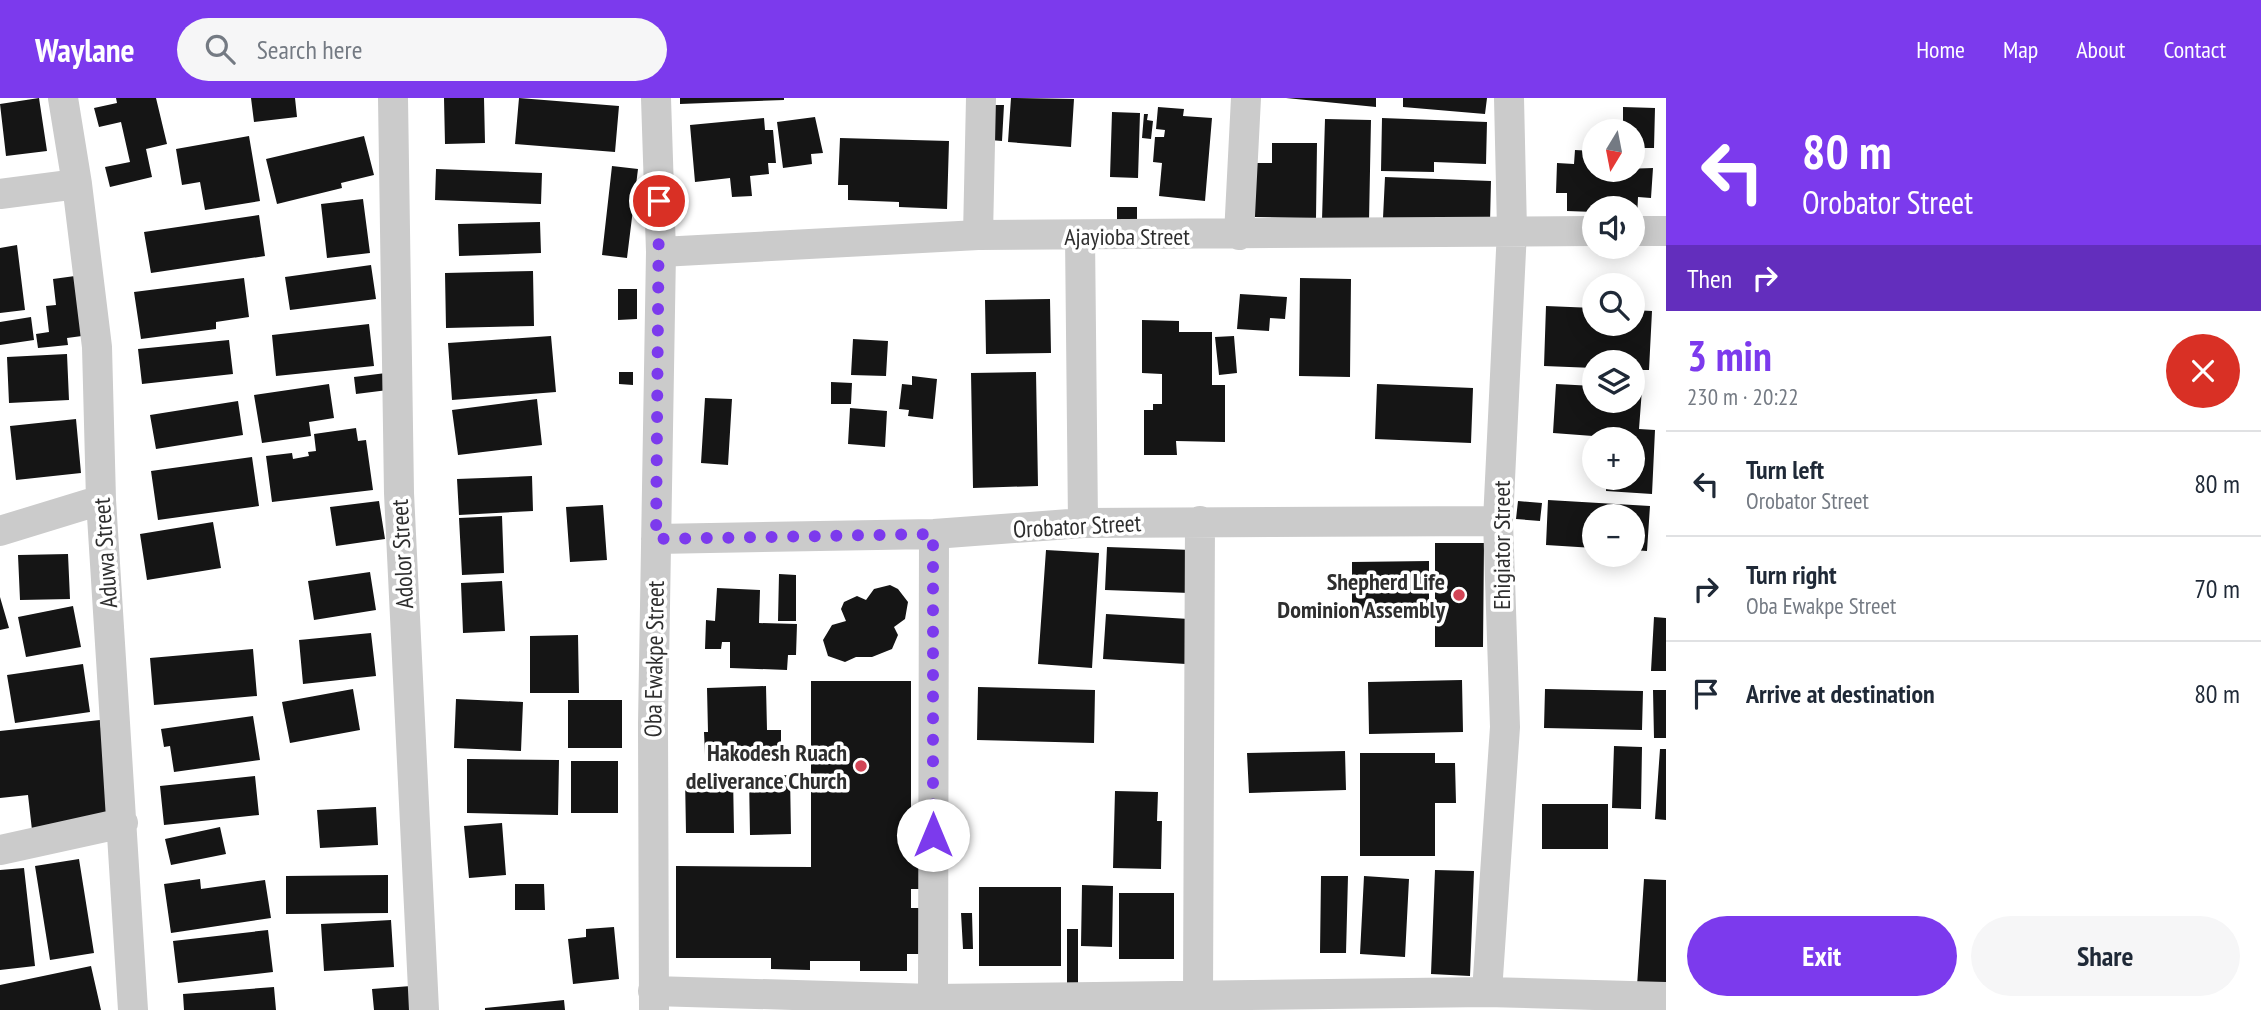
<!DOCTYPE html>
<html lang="en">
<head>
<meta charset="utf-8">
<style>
  :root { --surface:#fff; --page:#f6f6f7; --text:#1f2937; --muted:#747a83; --line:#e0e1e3; --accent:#7c3aed }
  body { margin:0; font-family:"PT Sans Narrow",sans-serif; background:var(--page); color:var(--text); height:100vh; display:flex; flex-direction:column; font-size:26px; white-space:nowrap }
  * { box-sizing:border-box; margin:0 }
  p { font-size:23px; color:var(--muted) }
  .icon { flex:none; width:38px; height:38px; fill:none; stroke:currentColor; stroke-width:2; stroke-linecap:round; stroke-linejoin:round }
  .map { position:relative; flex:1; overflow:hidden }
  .side { display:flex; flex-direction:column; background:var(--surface); width:595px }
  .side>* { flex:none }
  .guide { background:#7c3aed; color:#fff; overflow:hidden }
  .needle { width:46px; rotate:190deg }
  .buttons { position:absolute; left:1582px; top:21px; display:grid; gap:14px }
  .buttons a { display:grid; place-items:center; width:63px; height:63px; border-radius:50%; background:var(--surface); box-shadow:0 4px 18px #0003; font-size:35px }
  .pin { position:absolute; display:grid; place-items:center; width:60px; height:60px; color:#fff; margin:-30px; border:4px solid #fff; border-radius:50%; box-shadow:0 2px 7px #0007 }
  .me { position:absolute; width:77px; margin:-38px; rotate:0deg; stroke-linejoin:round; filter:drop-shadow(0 0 5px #0008) }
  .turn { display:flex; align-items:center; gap:24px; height:147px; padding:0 21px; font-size:32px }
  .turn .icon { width:91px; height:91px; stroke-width:2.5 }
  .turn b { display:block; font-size:49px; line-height:60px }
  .then { display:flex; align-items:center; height:66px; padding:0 21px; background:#0003; gap:14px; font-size:26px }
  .round { display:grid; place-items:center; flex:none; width:74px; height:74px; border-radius:37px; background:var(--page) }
  .head { display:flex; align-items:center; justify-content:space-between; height:119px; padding:0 21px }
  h1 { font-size:42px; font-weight:700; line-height:52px; color:var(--accent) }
  .cta { display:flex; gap:14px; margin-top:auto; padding:14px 21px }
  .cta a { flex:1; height:80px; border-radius:42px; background:var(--accent); color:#fff; font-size:28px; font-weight:700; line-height:80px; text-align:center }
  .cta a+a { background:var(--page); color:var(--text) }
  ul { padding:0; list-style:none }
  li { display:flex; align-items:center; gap:21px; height:105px; padding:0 21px; border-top:2px solid var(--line) }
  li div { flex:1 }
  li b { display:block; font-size:26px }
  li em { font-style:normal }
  header { display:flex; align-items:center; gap:42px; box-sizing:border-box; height:98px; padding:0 35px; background:var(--accent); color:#fff }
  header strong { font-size:33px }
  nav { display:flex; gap:38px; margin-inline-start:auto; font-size:24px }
  .search { width:490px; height:63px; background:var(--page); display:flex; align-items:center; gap:18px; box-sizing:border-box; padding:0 24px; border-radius:38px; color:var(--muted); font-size:26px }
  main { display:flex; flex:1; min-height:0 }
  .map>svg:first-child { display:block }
  .building { fill:#151515 }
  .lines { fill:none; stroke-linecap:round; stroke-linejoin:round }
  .street { stroke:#cbcbcb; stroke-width:30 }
  .route { stroke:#7c3aed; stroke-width:12; stroke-dasharray:0 21.6 }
  .poi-dot { fill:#d24455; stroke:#fff; stroke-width:2.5 }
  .labels { text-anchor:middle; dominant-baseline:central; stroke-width:7; stroke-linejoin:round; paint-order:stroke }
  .street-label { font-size:24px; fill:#2e2e2e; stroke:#fff }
  .poi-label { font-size:24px; font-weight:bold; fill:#2e2e2e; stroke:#fff; text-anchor:end }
</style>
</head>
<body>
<header>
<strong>Waylane</strong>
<div class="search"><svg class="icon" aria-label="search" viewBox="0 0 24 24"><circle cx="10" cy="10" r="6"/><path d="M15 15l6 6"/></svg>Search here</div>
<nav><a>Home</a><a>Map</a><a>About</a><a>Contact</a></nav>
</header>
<main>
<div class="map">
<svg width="1666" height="912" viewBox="0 0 1666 912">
  <rect width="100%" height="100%" fill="#fff"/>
  <!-- building -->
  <path class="building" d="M39,0L47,53L6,58L0,6Z
    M116,0H156L167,46L146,51L152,79L110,89L105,69L130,64L121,24L99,29L94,10L117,5Z
    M251,0H295L297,19L254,24Z
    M444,0H484L485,45L445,46Z
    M519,0L619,8L615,54L515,46Z
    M680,0H784V2L680,6Z
    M1011,0L1074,1L1071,49L1008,44Z
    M1286,0H1376V9Z
    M1403,0H1487L1485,16L1403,9Z
    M991,7H1004L1002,43L990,42Z
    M1158,9L1184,11L1183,18L1212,20L1205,103L1159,98L1162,65L1153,64L1155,39H1164L1165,32L1156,31Z
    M1623,9L1655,10L1654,50H1633V33H1623Z
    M1112,14L1140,15L1138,80L1110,79Z
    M1144,16H1148L1147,22L1153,23L1151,41L1142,40Z
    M815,19L823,55L811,56L812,66L783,70L777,24Z
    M764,20L765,32H773L776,65H768L769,76L750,78L752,98L732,99L730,80L695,84L690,27Z
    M1382,20L1487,24L1486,66L1434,64V74L1381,73Z
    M1325,21L1371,22L1369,123L1322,122Z
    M249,38L260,103L205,112L200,84L182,87L176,51Z
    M364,38L374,77L341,85L342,90L277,106L266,61Z
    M840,40L949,43L947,111L899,109V104L848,102V87H838Z
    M1272,45H1317L1316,120L1254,119V65H1272Z
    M1575,52L1594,53V72L1653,70L1651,100L1638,99L1637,120H1633V110H1615L1616,104L1598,103L1594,114L1567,113V95H1556L1557,65L1574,66Z
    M612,68L638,71L627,160L602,157Z
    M436,71L542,75L541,106L435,102Z
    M1385,79L1491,83L1490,124L1383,120Z
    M363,101L370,155L327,160L321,106Z
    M1117,109H1137V131H1117Z
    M259,117L265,158L151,175L144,134Z
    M540,124L541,155L459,158L458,126Z
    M17,147L25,212L0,215V150Z
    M371,167L376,201L290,212L285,179Z
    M533,173L534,228L446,230L445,175Z
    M75,178L82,238L67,240L68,247L38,250L36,236L49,234L46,208L56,207L53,181Z
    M244,180L249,219L216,224V231L141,241L134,194Z
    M1300,180L1351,181L1350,279L1299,278Z
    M618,191H637V221L618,222Z
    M1240,196L1287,199L1285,221L1270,220L1269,233L1237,231Z
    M1050,201L1051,255L986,256L985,202Z
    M1546,208L1594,210V226H1633V212L1652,213L1649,272H1633V264H1594V270L1544,268Z
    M31,219L34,242L0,247V224Z
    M1142,222L1179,223V234H1212V287H1225V344L1176,343L1177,357H1144V312H1153V306H1162V276L1142,275Z
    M369,226L374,268L276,278L272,237Z
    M551,238L556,294L452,302L448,245Z
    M1234,238L1237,275L1219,277L1215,239Z
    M853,241L888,243L886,278L851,277Z
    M229,242L233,276L142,286L138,251Z
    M67,256L69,302L9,305L7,259Z
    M619,274H633V287L619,286Z
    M1036,274L1038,388L973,390L971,275Z
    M386,275L388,292L356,296L354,279Z
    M912,278L937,281L933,321L908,318L909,312L899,311L902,286L912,287Z
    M831,284L852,285L851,306H831Z
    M329,286L334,320L309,324L311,338L262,345L254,297Z
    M1377,286L1473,290L1471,345L1375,341Z
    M1556,286L1594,288V303H1633V290L1642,291L1639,331L1655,332L1652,396L1606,393L1607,380H1633V341L1553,335Z
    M705,300L732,301L728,367L701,365Z
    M537,301L542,347L458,357L452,312Z
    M238,303L243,337L156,351L150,317Z
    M850,310L887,313L885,349L848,346Z
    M76,321L81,375L16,382L10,328Z
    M356,330L358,343L366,342L373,392L272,404L266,358L292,355L293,361L309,358L308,354L316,353L314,336Z
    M252,359L259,408L158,422L151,373Z
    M532,378L533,413L459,417L457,381Z
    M1548,402L1650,408L1647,453L1633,452V418H1594V450L1546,447Z
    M379,403L385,441L336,448L330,409Z
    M1518,403L1542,405L1540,423L1516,421Z
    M603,407L607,462L570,464L566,409Z
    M502,418L504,475L462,477L459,420Z
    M213,424L221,470L147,482L140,436Z
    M1435,445H1484L1483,549H1435Z
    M1107,449L1192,452L1190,495L1105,492Z
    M1046,452L1099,455L1092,570L1038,566Z
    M68,456L70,501L20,502L18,457Z
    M1429,463V514L1402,515L1403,520L1352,521V464Z
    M370,474L376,512L314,522L308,483Z
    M779,476L796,477V523H778Z
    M502,483L505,533L463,535L461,485Z
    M890,487L898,491L908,504L905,521L894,529L898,537L892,551L872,559H856L845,564L828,558L823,542L832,527L846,523L841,511L844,504L857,498L866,502L874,491Z
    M717,490L760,492L759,525L797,526L796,557H788L787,572L730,570V544H722L721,551H705L706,522L715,523Z
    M0,499L9,530L0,532Z
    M73,508L81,549L26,559L18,519Z
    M1106,516L1189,521L1186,566L1103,561Z
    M1654,519L1666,520V573H1651Z
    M371,535L376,578L303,586L299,542Z
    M578,537L579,595H530V538Z
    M253,551L257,598L154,607L150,560Z
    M83,566L90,614L15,625L7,577Z
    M1462,582L1463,634L1369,636L1368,584Z
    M811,583H911V752H921V791H911V810H919V856H907V873H860V863H810V872L771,871V860H676V768L811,769Z
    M766,588L767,632H781V654L705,657L704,634H708L707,590Z
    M978,589L1095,592L1094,645L977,642Z
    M353,591L360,632L290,645L282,604Z
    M1545,591L1643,593L1642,632L1544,630Z
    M1653,592H1666V640H1654Z
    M456,601L523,604L521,653L454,650Z
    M568,602H622V650H568Z
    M253,618L260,662L174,674L170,648L164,649L161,631Z
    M100,622L112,723L32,732L28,697L0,700V633Z
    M1614,648L1642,649L1641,711L1612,710Z
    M1660,651H1666V722L1655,721Z
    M1345,653L1346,692L1249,695L1247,655Z
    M1360,655H1435V665H1455L1456,705H1435V758H1360Z
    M467,661L559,662L558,717L467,715Z
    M571,663H618V715H571Z
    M733,677L734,735H686L685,678Z
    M790,677L791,736L750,737L749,678Z
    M255,678L259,717L164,727L160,688Z
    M1115,693L1158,694L1157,723H1162L1161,771L1113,770Z
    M1542,706H1608V751H1542Z
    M376,709L378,747L320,750L317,712Z
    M502,725L506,777L469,780L464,728Z
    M220,729L226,756L171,767L165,741Z
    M79,761L94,855L50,862L35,768Z
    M24,770L35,868L0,872V772Z
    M1435,772L1474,773L1470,878L1431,876Z
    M388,777V815L286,816V778Z
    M1321,778H1348L1346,855H1320Z
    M1364,778L1409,781L1405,859L1360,856Z
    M200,781L201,791L265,782L271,820L171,835L164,786Z
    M1644,781L1666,782V889L1637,888Z
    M515,786H544L545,812H515Z
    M1082,787L1113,788L1112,849L1081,848Z
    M979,789H1061V868H979Z
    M1119,795H1174V861H1119Z
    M961,815H972L973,851H963Z
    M391,822L394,869L324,873L321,826Z
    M614,829L619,881L573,886L568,841L586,839V831Z
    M1067,831H1078V892H1067Z
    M268,832L273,874L178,885L173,843Z
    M91,868L101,912H0V887Z
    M411,888L413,912H374L372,891Z
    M274,889L276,912H184L183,896Z
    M564,902L565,912H485V910Z"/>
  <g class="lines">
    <!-- street -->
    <path class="street" d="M63,0L77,86L97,249L101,402L133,912
      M393,0L399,395L424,912
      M0,96L77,86
      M1633,133H1666
      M978,137L981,0
      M1239,137L1246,0
      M1080,138L1083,425
      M661,154L978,137L1594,133
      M0,433L101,402
      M656,441L934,436L1083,425L1498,423
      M0,752L123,725
      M653,893L933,901L1487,894L1666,899
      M1487,894L1505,629L1498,423L1512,132L1509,0
      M1198,897L1200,423
      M933,901L934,436
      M654,912L653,626L661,154L656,0"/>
  </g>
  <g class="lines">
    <!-- route -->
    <path class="route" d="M659,103L656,441L933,436V737"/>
  </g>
  <!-- markers -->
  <g class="poi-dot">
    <circle cx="1459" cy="497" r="7"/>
    <circle cx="861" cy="668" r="7"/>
  </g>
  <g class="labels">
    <!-- street labels -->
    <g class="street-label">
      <text x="1127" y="138">Ajayioba Street</text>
      <text transform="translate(1077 428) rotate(-3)">Orobator Street</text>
      <text transform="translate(1501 447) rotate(-90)">Ehigiator Street</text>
      <text transform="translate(105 455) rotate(-94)">Aduwa Street</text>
      <text transform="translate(402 456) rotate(-93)">Adolor Street</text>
      <text transform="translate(654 561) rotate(-89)">Oba Ewakpe Street</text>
    </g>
    <!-- poi labels -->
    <g class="poi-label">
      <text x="1445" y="483">Shepherd Life<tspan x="1445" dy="28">Dominion Assembly</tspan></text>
      <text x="847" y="654">Hakodesh Ruach<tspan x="847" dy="28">deliverance Church</tspan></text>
    </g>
  </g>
</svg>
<div class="buttons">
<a><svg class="needle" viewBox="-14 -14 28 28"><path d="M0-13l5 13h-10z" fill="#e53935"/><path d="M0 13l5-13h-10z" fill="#747a83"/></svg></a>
<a><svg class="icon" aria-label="sound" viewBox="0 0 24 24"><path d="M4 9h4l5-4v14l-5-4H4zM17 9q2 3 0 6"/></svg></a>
<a><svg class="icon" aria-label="search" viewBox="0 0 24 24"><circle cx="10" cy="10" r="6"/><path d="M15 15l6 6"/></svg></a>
<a><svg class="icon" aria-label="layers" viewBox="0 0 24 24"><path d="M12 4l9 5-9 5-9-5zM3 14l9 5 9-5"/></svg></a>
<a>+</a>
<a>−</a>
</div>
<div class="pin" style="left:659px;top:103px;background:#d93025"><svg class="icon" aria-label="arrive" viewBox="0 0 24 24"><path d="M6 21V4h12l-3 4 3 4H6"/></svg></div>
<svg class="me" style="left:933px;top:737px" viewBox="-20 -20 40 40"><circle r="19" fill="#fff"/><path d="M0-13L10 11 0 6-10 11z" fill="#7c3aed"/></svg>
</div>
<section class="side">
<div class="guide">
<div class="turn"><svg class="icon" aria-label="left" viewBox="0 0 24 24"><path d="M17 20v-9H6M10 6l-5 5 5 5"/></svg><div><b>80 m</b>Orobator Street</div></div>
<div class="then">Then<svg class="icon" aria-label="right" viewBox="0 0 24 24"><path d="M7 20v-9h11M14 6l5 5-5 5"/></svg></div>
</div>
<div class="head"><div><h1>3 min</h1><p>230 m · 20:22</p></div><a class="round" style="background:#d93025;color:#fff"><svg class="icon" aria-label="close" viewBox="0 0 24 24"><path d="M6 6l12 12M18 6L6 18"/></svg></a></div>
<ul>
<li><svg class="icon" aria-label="left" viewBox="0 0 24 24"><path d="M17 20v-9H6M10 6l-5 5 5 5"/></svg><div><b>Turn left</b><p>Orobator Street</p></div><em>80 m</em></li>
<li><svg class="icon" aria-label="right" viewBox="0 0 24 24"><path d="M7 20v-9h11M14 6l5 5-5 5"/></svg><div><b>Turn right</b><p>Oba Ewakpe Street</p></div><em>70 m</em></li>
<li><svg class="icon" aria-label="arrive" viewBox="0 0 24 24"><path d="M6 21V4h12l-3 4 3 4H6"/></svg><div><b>Arrive at destination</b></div><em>80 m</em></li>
</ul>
<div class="cta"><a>Exit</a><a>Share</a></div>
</section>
</main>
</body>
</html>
